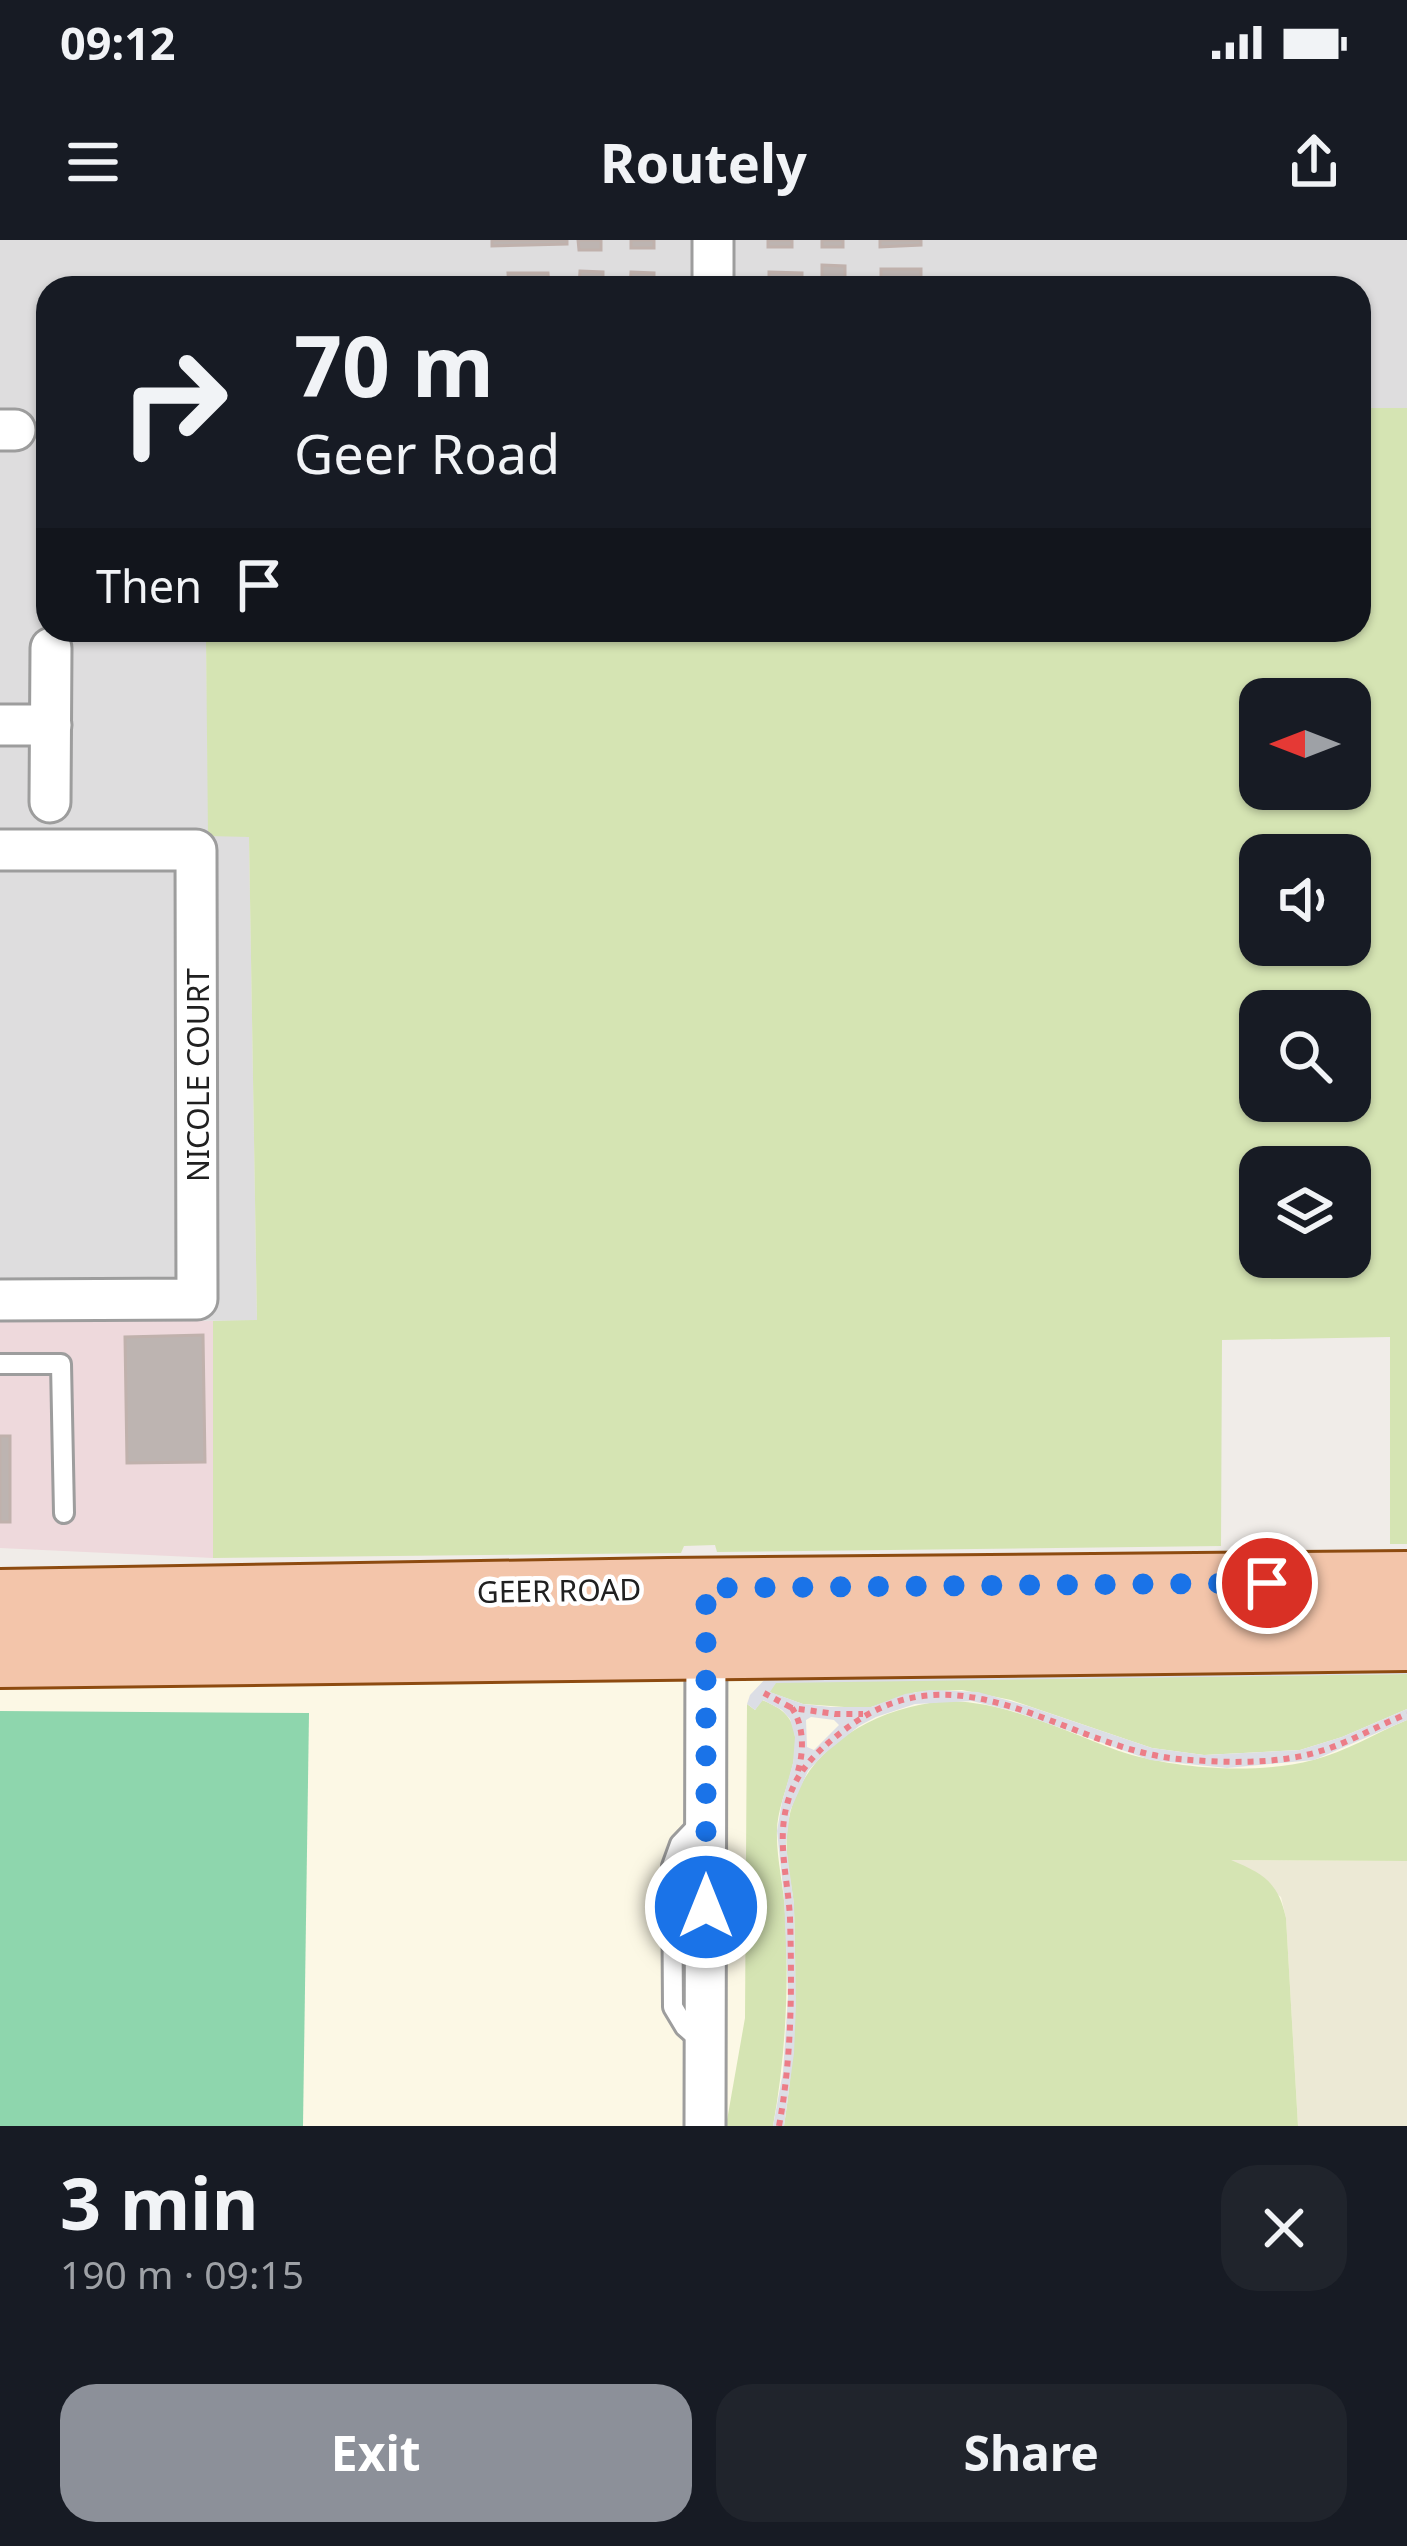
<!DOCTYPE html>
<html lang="en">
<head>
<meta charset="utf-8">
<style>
  :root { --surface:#171b24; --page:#20242c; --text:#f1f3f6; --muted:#9ea1a6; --accent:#8c9099 }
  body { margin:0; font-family:"Noto Sans",sans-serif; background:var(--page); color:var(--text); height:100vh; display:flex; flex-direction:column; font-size:45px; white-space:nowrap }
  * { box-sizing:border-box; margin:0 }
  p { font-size:39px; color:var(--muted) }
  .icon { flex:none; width:66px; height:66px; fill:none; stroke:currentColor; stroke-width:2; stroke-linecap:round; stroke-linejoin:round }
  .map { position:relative; height:1886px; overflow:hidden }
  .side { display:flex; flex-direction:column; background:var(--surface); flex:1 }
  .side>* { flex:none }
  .top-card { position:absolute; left:36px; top:36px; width:1335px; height:366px; border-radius:36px; box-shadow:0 3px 9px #0004; background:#171b24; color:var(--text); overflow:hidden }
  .needle { width:78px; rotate:270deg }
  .controls { position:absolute; left:1239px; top:438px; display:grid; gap:24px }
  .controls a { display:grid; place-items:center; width:132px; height:132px; border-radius:24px; background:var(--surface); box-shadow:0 3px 9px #0004; font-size:60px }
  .pin { position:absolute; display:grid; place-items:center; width:102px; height:102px; color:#fff; margin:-51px; border:6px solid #fff; border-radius:50%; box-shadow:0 3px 12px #0007 }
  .me { position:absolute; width:132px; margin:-66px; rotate:0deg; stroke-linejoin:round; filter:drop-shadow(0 0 9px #0008) }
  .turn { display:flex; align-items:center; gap:42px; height:252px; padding:0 60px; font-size:54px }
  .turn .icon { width:156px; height:156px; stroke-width:2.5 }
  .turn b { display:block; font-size:84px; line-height:102px }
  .then { display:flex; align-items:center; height:114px; padding:0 60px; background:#0003; gap:24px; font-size:45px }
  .round { display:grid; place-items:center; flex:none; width:126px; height:126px; border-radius:36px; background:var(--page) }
  .head { display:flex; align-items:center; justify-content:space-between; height:204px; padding:0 60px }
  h1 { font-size:72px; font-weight:700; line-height:90px }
  .button { display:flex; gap:24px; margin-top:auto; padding:24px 60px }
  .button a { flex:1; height:138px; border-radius:36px; background:var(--accent); color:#fff; font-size:48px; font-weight:700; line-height:138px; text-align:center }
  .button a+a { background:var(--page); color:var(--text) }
  .status { display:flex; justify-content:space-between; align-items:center; height:84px; padding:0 60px; background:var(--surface); direction:ltr }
  .status svg { height:33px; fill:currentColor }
  header { display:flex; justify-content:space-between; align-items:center; height:156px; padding:0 60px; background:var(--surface); font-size:54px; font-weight:700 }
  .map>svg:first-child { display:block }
  .residential { fill:#deddde }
  .commercial { fill:#eed9dc }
  .education { fill:#fcf8e5 }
  .farmland { fill:#ece9d5 }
  .grass { fill:#d5e4b3; fill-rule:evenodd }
  .pitch { fill:#8ed6ad }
  .plaza { fill:#dcdee5; fill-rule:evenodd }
  .building { fill:#bdb4b1; stroke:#c0b1ac; stroke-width:3 }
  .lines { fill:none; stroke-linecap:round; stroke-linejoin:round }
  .service-casing { stroke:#9d9d9d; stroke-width:24 }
  .minor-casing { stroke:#9d9d9d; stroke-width:45 }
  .primary-casing { stroke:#8d4b10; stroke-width:66 }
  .path { stroke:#ec7d87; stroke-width:6; stroke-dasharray:6 6; stroke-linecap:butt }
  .service { stroke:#fff; stroke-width:18 }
  .minor { stroke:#fff; stroke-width:39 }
  .primary { stroke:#f3c5aa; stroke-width:60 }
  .route { stroke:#1a73e8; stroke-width:21; stroke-dasharray:0 37.8 }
  .labels { text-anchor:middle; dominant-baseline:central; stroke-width:9; stroke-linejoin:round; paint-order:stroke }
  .street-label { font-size:30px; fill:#202020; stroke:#fff }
</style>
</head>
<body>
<div class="status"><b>09:12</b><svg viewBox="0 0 49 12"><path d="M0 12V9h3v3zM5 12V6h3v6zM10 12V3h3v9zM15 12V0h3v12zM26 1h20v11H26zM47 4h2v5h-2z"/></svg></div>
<header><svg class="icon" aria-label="menu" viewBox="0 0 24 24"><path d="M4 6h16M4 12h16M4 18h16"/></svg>Routely<svg class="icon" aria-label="share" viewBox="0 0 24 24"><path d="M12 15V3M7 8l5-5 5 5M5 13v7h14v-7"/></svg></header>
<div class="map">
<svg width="1407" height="1886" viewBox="0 0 1407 1886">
  <rect width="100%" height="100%" fill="#f0ece8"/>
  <!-- residential -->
  <path class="residential" d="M0,0H1407V168H1359V48H48V390H1174L206,397L209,596H249L257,1081L0,1079Z"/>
  <!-- commercial -->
  <path class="commercial" d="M0,1079L213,1081V1318L0,1308Z"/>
  <!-- education -->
  <path class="education" d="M1407,1427V1886H0V1444Z"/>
  <!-- farmland -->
  <path class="farmland" d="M1226,1620L1407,1621V1886H1298L1286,1678L1281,1657Z"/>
  <!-- grass -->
  <path class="grass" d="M1359,168H1407V1304H1390V1097L1222,1100L1221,1306L717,1312L715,1305L684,1306L681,1313L213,1318V1081L257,1080L249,597L208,596L206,397L1359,390ZM1260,459H1350V549H1260ZM1260,615H1350V705H1260ZM1260,771H1350V861H1260ZM1260,927H1350V1017H1260Z
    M1407,1434V1469L1342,1497L1300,1510L1204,1515L1152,1508L1011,1460L962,1450L916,1452L871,1467L858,1468L803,1464L769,1452L776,1442Z
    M762,1460C778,1467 790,1473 794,1490C801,1524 778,1557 777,1590C776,1618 784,1646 785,1673C789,1746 786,1814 773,1886H726L745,1778L747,1464L755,1470Z
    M951,1461C1010,1463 1064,1491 1119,1511C1173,1529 1257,1535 1313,1520C1345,1512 1376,1493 1407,1480V1621L1231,1620C1264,1634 1278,1642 1286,1678L1298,1886H784C793,1828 796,1771 795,1712C794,1694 795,1675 793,1657C790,1636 785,1614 787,1593C793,1511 877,1464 951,1461Z"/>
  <!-- pitch -->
  <path class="pitch" d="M0,1471L309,1473L303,1886H0Z"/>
  <!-- plaza -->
  <path class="plaza" d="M1407,1427V1434L776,1443L770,1452L803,1464L831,1467H871L905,1454L930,1450L978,1452L1028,1466L1152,1508L1204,1515L1300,1510L1342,1497L1407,1469V1480L1314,1520L1227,1528L1150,1520L1013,1471L972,1461L915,1464L876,1477L859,1486L824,1514L808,1531L790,1571L786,1605L794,1664L796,1765L794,1813L784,1886H773L783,1832L788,1756L784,1657L777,1591L782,1562L793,1523L795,1497L790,1479L782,1470L763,1460L755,1470L747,1464L750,1455L767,1437ZM811,1477L834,1480L839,1485L814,1510L807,1507L806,1480Z"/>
  <!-- building -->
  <path class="building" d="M492,0H567V4L492,6Z
    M578,0H601V10H579Z
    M631,0H654V8H631Z
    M768,0H792V7H768Z
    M822,0H843V7H822Z
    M880,0H921V5L880,7Z
    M822,25L845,26V48H822Z
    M881,29H921V48H881Z
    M580,31L603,32V48H579Z
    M631,32L654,33V48H630Z
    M769,32L802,33V48H769Z
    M508,33H548L549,48H509Z
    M203,1095L205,1222L127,1223L125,1097Z
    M0,1196H10V1282H0Z"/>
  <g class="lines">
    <!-- service casing -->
    <g class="service-casing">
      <path id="service" d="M0,1124H61L64,1273
        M701,1801L685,1787L673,1767L672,1626L680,1604L703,1580"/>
    </g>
    <!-- minor casing -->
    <g class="minor-casing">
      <path id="minor" d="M713,0V48
        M0,190H15
        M0,485H51
        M50,562L51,408
        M0,610H196L197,1059L0,1060
        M705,1886L706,1387"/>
    </g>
    <!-- primary casing -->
    <g class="primary-casing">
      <path id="primary" d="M0,1360L668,1349L1407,1342
        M0,1417L1407,1400"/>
    </g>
    <!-- path -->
    <path class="path" d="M764,1453L792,1468
      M798,1531C804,1511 804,1486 792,1468L835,1474H863
      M779,1886C792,1817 792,1748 790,1678C788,1638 776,1600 788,1561C797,1530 818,1510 843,1491C959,1400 1064,1508 1179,1519C1225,1523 1279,1525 1324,1510C1352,1501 1379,1485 1407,1474"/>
    <!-- service -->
    <use href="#service" class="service"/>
    <!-- minor -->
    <use href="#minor" class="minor"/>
    <!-- primary -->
    <use href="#primary" class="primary"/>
  </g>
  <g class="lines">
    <!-- route -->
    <path class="route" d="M706,1667V1348L1267,1343"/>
  </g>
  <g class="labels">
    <!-- street labels -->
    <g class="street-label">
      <text transform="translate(197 835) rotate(-90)">NICOLE COURT</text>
      <text transform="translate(559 1350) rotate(-1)">GEER ROAD</text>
    </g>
  </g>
</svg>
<div class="controls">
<a><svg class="needle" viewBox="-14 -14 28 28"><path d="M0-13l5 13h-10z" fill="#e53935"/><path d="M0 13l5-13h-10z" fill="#9ea1a6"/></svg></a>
<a><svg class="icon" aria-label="sound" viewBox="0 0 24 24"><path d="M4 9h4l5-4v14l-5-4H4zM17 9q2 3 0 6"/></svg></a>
<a><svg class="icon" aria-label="search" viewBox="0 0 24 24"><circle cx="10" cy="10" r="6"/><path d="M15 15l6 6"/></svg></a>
<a><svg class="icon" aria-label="layers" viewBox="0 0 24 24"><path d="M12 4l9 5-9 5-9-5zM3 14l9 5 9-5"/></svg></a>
</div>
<div class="pin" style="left:1267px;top:1343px;background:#d93025"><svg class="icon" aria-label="arrive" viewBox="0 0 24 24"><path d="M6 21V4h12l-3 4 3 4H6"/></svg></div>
<svg class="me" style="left:706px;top:1667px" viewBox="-20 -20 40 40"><circle r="17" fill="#1a73e8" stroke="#fff" stroke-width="3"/><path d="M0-11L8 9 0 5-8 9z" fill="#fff"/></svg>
<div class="top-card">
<div class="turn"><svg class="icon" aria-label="right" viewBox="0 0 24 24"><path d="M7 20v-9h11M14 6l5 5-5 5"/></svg><div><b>70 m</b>Geer Road</div></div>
<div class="then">Then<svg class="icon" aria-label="arrive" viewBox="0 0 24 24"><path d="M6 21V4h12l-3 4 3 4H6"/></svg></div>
</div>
</div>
<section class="side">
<div class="head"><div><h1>3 min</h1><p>190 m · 09:15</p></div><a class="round"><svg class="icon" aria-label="close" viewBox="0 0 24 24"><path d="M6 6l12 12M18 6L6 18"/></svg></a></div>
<div class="button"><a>Exit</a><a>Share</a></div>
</section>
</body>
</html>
